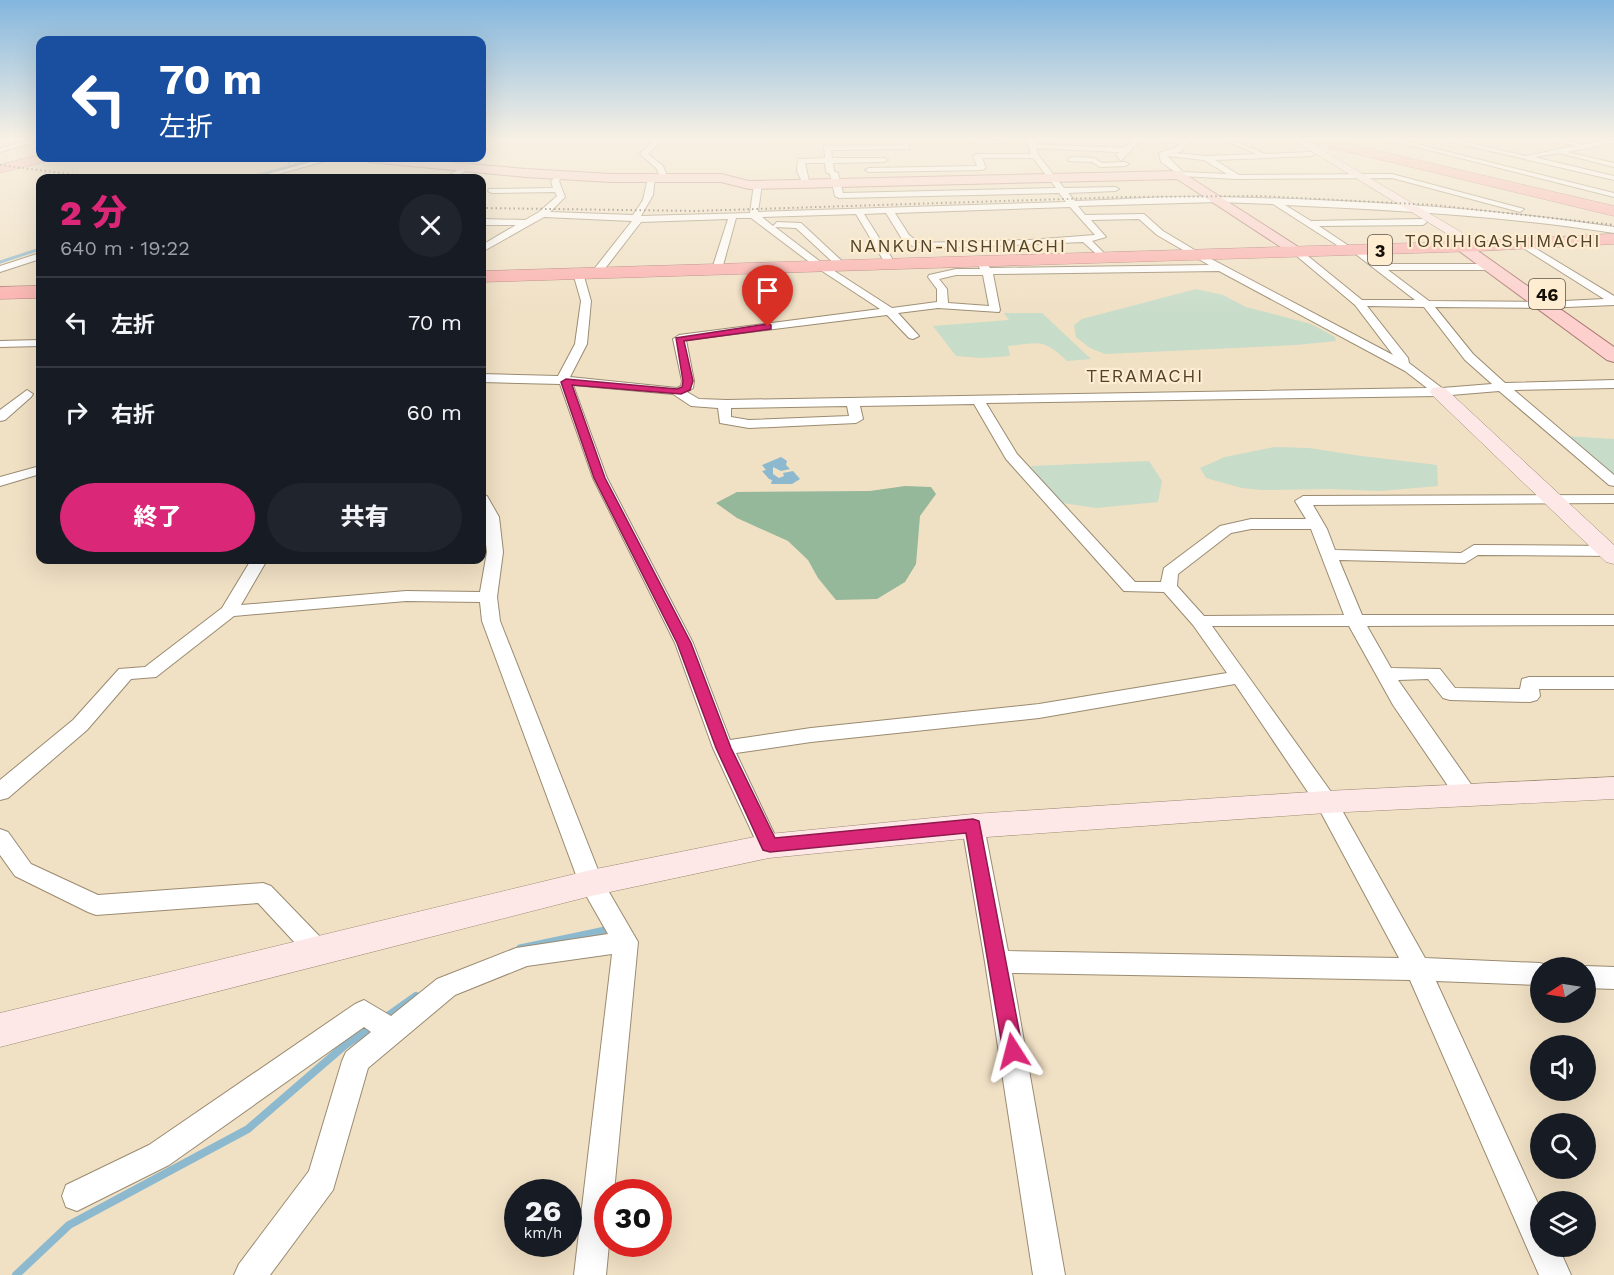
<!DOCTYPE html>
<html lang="ja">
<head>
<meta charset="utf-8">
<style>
  :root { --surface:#171b24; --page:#20242c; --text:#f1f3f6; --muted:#9ea1a6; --line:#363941; --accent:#db2777 }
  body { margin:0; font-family:"Work Sans","Noto Sans JP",sans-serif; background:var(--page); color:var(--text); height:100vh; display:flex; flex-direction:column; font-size:22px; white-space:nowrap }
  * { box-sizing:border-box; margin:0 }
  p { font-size:20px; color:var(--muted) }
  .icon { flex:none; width:33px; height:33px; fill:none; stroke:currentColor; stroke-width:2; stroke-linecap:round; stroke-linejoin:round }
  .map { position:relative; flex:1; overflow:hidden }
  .drawer { position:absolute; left:36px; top:174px; width:450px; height:390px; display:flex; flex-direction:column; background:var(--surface); border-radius:12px; box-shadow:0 6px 24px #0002 }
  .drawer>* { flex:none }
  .top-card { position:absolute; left:36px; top:36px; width:450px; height:126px; border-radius:12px; box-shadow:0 6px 24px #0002; background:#1a4fa0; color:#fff; overflow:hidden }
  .needle { width:39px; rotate:258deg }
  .tools { position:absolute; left:1530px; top:957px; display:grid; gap:12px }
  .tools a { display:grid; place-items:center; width:66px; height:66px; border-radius:50%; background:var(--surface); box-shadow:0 6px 24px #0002; font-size:30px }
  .speed { position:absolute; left:504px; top:1179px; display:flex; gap:12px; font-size:30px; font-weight:700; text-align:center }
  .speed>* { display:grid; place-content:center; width:78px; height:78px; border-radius:50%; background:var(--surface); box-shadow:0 6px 24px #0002; line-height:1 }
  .speed small { font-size:15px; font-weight:400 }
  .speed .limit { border:9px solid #d22; background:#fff; color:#111 }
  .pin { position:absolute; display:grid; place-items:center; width:51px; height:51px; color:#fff; margin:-62px -26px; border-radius:50% 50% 50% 0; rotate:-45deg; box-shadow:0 0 6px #0007 }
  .pin .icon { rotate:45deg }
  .me { position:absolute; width:66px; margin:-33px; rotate:351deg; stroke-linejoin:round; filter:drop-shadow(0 0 4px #0008) }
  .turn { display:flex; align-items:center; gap:21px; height:126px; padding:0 24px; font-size:27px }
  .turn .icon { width:78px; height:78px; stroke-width:2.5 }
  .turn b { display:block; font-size:42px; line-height:51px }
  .round { display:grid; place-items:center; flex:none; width:63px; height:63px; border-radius:32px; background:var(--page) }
  .overview { display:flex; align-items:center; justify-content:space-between; height:102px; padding:0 24px }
  h1 { font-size:36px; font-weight:800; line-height:45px; color:var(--accent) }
  .action { display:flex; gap:12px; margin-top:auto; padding:12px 24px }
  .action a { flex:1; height:69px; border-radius:36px; background:var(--accent); color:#fff; font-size:24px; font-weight:800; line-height:69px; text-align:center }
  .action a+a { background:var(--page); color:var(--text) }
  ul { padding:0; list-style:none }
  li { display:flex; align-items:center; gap:18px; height:90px; padding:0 24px; border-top:2px solid var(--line) }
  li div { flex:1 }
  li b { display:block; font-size:22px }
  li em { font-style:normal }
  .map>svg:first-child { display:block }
  .green { fill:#c7dcc9 }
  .forest { fill:#95b79a }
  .water { fill:#8db9cf }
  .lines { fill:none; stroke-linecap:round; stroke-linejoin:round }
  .stream-far3 { stroke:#8db9cf; stroke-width:2 }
  .stream-far2 { stroke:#8db9cf; stroke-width:3 }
  .stream-far1 { stroke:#8db9cf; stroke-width:7 }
  .stream { stroke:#8db9cf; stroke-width:8 }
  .street-casing { stroke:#9a8b71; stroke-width:2 }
  .secondary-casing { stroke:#9a8b71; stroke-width:1 }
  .primary-casing { stroke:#aa7873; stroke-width:2 }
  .highway-casing { stroke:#aa7873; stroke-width:1 }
  .street { fill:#fff; fill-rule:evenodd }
  .secondary { fill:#fee7e7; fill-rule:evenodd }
  .primary { fill:#fdd0ce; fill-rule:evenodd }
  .highway { fill:#fbb0ae; fill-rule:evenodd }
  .rail { stroke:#5e5546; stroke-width:2; stroke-dasharray:1.5 3; stroke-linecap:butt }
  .route { fill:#db2777; stroke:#8e194d; stroke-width:1.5 }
  .labels { text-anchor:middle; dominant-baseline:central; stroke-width:4.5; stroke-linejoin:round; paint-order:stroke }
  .far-quarter-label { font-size:18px; letter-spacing:1.5px; fill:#50432b; stroke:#feedd1 }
  .shield { fill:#feedd1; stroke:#5a5243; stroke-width:1.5 }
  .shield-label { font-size:18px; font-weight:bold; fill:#140f06 }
</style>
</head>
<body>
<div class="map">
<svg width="1614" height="1275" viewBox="0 0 1614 1275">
  <rect width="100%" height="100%" fill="#f0e0c4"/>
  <!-- green -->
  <path class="green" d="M1196,289L1223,295L1246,307L1311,324L1335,337L1336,341L1296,345L1105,354L1090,348L1076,337L1074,325L1082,319Z
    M1004,313H1042L1091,359L1067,361C1043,338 1039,343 1008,346L1010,356L981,358L956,356L933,326L1009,320Z
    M1564,436L1614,439V478Z
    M1274,447L1309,448L1361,456L1437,465L1438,486L1380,491L1329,489L1262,490L1242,488L1206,478L1200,468L1225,457Z
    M1149,461L1162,481L1158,502L1096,508L1056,502L1031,466Z"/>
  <!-- forest -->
  <path class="forest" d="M905,486L931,487L936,494L920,516L916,564L905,582L877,599L836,600L818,578L808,560L788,541L737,518L716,503L737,492L870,491Z"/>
  <!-- water -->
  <path class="water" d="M781,457L787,461L786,465L790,469L781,471L773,467V474L779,478L784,476L783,473L793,471L800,479L792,484H771L772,480L769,479L762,471L766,470L762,465Z"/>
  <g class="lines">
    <!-- stream-far3 -->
    <path class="stream-far3" d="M288,167L290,158
      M245,178L321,158"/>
    <!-- stream-far2 -->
    <path class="stream-far2" d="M0,262L40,249"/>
    <!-- stream-far1 -->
    <path class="stream-far1" d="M520,948L610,929"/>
    <!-- stream -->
    <path class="stream" d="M385,1018L416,996
      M16,1275L69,1225L248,1129L344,1046L372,1027"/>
    <!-- street casing -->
    <g class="street-casing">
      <path id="street" d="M37,138H40V141L0,152V148Z
        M656,138H664L648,154L663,166L668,178L664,180L660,178L657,169L640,154Z
        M898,138H905L910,149L831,150L832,158H884L888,160L884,162L833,163L834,171L838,173L843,193L1056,188L1033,158H982L986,168L982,170L869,172L865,170L869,168L977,166L973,156L977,154H1031L1026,138H1032L1035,144L1124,148L1135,138H1142L1121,161L1116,155L1119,152L1036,148L1039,156L1064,188L1115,187L1119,189L1115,191L1068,193L1075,201C1123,200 1172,195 1220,197C1351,200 1484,207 1614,227V233C1505,216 1395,210 1285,205L1311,221L1423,219L1427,222L1423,225L1319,226L1346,244L1348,246L1343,249L1273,204L1218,202L1078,206L1085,215L1144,214L1163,231L1198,252L1393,355L1355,305L1292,252V248H1298L1362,300H1415L1353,252V248L1356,247L1381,264H1492L1497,267L1492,270H1388L1429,301L1544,302L1604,299L1517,244L1525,242L1614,296V305L1544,308L1435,307L1473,354L1505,383L1614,380V388L1514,390L1614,475V486L1609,485L1499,391L1439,396L986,403L1017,454L1135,582H1161L1164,568L1220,526L1251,519H1306L1295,501L1303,496L1614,495V503L1313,505L1327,529L1335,550L1461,553L1474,545L1614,546V556L1478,555L1465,563L1339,560L1362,615H1614V625L1367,626L1391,668L1440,669L1455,688L1520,689L1522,679L1529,677H1614V689H1539L1540,696L1537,700L1530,702L1450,700L1443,698L1428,679L1398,680L1475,790L1478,796L1475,802L1467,804L1459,802L1393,705L1349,626H1212L1334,796L1425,958L1540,963L1549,966L1540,968V985L1436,981L1540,1208V1246H1558L1571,1275H1539L1410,980L1012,973L1065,1275H1033L985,962L962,826L965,820L973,818L981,820L984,826L1008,951L1399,958L1318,807L1235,684L1039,718L811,742L736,753L780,846L777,852L769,855L761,852L713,748L675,643L593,478L560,384L482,382V374L558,376L575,344L581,301L573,273L578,270L583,273L591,301L587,344L570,377L677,388L681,386L682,381L673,339L679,335L880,309L816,267L751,218H736L722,269L717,272L712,269L728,219L641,222L600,275L596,276L591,273L632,221L544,217L482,252V245L516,225H482V219L525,220L539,212L557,196L555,192L492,193L488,191L489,189L553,188L551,181L560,173L564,175L559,181L565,197L550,212L633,215L643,200L648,178L655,176L653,195L641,216L750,213L754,184L758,182L762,184L758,212L1066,202L1059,193L839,198L835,196L830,174L826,172L825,163H805L810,186H804L797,171L798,159L825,158L824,146L902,145ZM1070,207L1095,235L1029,240L919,243L909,235L895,213ZM886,213L902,239L917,249L1083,242L1103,260L1108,257L1092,241L1106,237L1091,220L1139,219L1157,235L1209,265L990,268L984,259L981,258L976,261L980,269H956L929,275L928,277L937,289V302L892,308L822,263L775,227L796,228L838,267H844V263L801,223L777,222L773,226L762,217L856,214L885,263L890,266L895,263L864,214ZM1219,271L1405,371L1427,388L727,400L699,399L687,392L693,388L694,381L686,340L887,315L909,338L913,339L919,336L898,313L938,308L999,312L1000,310L993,274ZM956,275H983L989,306L948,303L947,289L939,279ZM1367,306L1424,307L1465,360L1492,384L1442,388L1409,363L1408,358ZM573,385L673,394L691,406L718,408L720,423L749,428L856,423L863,419L860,406L974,404L1006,459L1124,591L1164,592L1193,625L1227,673L1039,704L811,728L730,740L693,643L607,478ZM847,406L849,416L749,420L731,417V408ZM1251,529H1311L1344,615L1204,616L1177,586L1178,574L1231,533Z
        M973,138H980L982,141L1003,138L1007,142L979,145Z
        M1147,138L1184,140L1193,138L1180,152L1175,153L1206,156L1257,154L1219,138H1228L1265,154L1311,152L1315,154L1311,156L1215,160L1239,175L1392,174L1524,209L1520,212L1392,178L1237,179L1181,176L1161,162L1159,153L1175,148L1180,144ZM1167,156L1204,160L1227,174L1183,172Z
        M1381,138H1392L1614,193V197Z
        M1435,138H1447L1526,156L1575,146L1544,138L1577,142L1580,145L1614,139V143L1567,152L1614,163V167L1559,153L1534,157L1614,176V180Z
        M1072,157L1094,158L1102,163L1125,162L1129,164L1125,166L1100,167L1092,162L1069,161L1068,159Z
        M325,158H336L264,178H253Z
        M435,158H442L436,167H430Z
        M462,167L469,169L454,178H445Z
        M294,176H313L317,178H290Z
        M40,253V259L0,272V266Z
        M40,340V346L0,347V341Z
        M27,390L33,394L31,397L5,420L0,421V410Z
        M40,466V474L0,486V477Z
        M482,495L487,496L499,517L503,552L497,597L500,621L602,880L638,942L614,1192H608L609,1244L606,1275H574L612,954L527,966L455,995L368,1068L333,1190L270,1275H234L239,1264L309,1171L342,1061L346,1052L371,1032L364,1027L169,1165L77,1211L66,1207L62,1196L66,1185L149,1145L355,1004L364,1000L391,1016L437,979L516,948L608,934L579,883L482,621L480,602L406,601L234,616L156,677L131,679L87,730L8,798L0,800V780L73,720L119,669L145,667L222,608L251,560H267L241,605L406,591L480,592L487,552L482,513Z
        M0,829L8,832L31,864L98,895L263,883L271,886L327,944L330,951L327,958L318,962L309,958L258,903L96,915L88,912L15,876L0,855Z
        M1586,966L1614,967V989L1586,988V968H1582Z"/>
    </g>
    <!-- secondary casing -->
    <g class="secondary-casing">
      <path id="secondary" d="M1290,138H1302L1476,241L1469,245L1464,244Z
        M1439,387L1445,388L1614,545V564L1606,562L1433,396L1430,392L1433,388Z
        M1614,777V799L1326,813L973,838L769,858L591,896L0,1047V1013L591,870L769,834L973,814L1326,791Z"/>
    </g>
    <!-- primary casing -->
    <g class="primary-casing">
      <path id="primary" d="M363,158H401L526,169L611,174H721L749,181L1180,171L1303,250L1295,255L1290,253L1177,179L749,189L721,182H611L526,177L369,162Z
        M1456,238L1461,239L1614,347V362L1607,360L1451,245L1449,242Z"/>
    </g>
    <!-- highway casing -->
    <g class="highway-casing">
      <path id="highway" d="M1302,138H1323L1614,206V216L1303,141Z
        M40,155V158H50L48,161L0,173V165Z
        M1614,234V244L1479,251L482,282V271L1479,241Z
        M40,286V298L0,299V287Z"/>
    </g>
    <!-- street -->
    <use href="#street" class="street"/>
    <!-- secondary -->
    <use href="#secondary" class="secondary"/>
    <!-- primary -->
    <use href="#primary" class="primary"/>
    <!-- highway -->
    <use href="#highway" class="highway"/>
    <!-- rail -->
    <path class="rail" d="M0,165L100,178
      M482,208L695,211L1126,197L1260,196L1434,205L1614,225"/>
  </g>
  <!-- sky -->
  <linearGradient id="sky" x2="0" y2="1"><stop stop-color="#83b6de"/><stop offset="0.44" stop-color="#f8f1e4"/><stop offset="1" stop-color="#f8f1e4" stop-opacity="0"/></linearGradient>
  <rect width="1614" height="316" fill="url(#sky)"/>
  <!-- route -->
  <path class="route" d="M768,324L771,325V329L684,341L693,381L690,390L681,394L572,385L605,478L691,643L731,748L775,838L973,819L979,821L1023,1051L1020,1058L1013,1061L1006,1058L1003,1051L966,833L770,852L763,850L716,748L677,643L594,478L561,382L566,379L677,389L682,387L683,381L676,338Z"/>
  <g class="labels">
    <!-- far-quarter labels -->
    <g class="far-quarter-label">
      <text x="1503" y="240">TORIHIGASHIMACHI</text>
      <text x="958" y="245">NANKUN-NISHIMACHI</text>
      <text x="1145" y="375">TERAMACHI</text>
    </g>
    <!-- shield labels -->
    <g class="shield">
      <rect x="1368" y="235" width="24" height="30" rx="4.5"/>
      <rect x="1529" y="279" width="36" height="30" rx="4.5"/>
    </g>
    <g class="shield-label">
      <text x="1380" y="250">3</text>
      <text x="1547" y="294">46</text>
    </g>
  </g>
</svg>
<div class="tools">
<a><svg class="needle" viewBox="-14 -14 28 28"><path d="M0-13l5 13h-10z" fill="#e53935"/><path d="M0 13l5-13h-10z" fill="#9ea1a6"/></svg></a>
<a><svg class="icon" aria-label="sound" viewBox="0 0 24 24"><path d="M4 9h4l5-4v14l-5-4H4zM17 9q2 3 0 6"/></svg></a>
<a><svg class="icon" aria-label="search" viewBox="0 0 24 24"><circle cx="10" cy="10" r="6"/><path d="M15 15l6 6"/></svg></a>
<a><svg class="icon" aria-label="layers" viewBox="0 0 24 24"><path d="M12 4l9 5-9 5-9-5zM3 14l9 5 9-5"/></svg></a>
</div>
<div class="speed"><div>26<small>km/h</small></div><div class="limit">30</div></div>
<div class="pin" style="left:768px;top:327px;background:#d93025"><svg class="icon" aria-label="arrive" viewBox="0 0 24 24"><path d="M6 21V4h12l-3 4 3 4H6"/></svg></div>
<svg class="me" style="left:1013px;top:1051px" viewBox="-20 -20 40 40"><path d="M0-17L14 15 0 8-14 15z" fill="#db2777" stroke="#fff" stroke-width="4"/></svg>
<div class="top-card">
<div class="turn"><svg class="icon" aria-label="left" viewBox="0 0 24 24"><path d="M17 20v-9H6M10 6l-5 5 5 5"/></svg><div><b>70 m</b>左折</div></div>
</div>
<section class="drawer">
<div class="overview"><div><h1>2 分</h1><p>640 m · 19:22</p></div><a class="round"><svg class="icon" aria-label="close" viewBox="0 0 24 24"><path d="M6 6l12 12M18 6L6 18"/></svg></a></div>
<ul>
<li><svg class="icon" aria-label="left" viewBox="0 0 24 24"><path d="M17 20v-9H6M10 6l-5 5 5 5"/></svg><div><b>左折</b></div><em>70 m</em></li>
<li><svg class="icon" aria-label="right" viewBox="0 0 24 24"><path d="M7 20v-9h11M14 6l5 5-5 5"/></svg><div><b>右折</b></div><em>60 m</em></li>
</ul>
<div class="action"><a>終了</a><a>共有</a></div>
</section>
</div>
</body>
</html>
